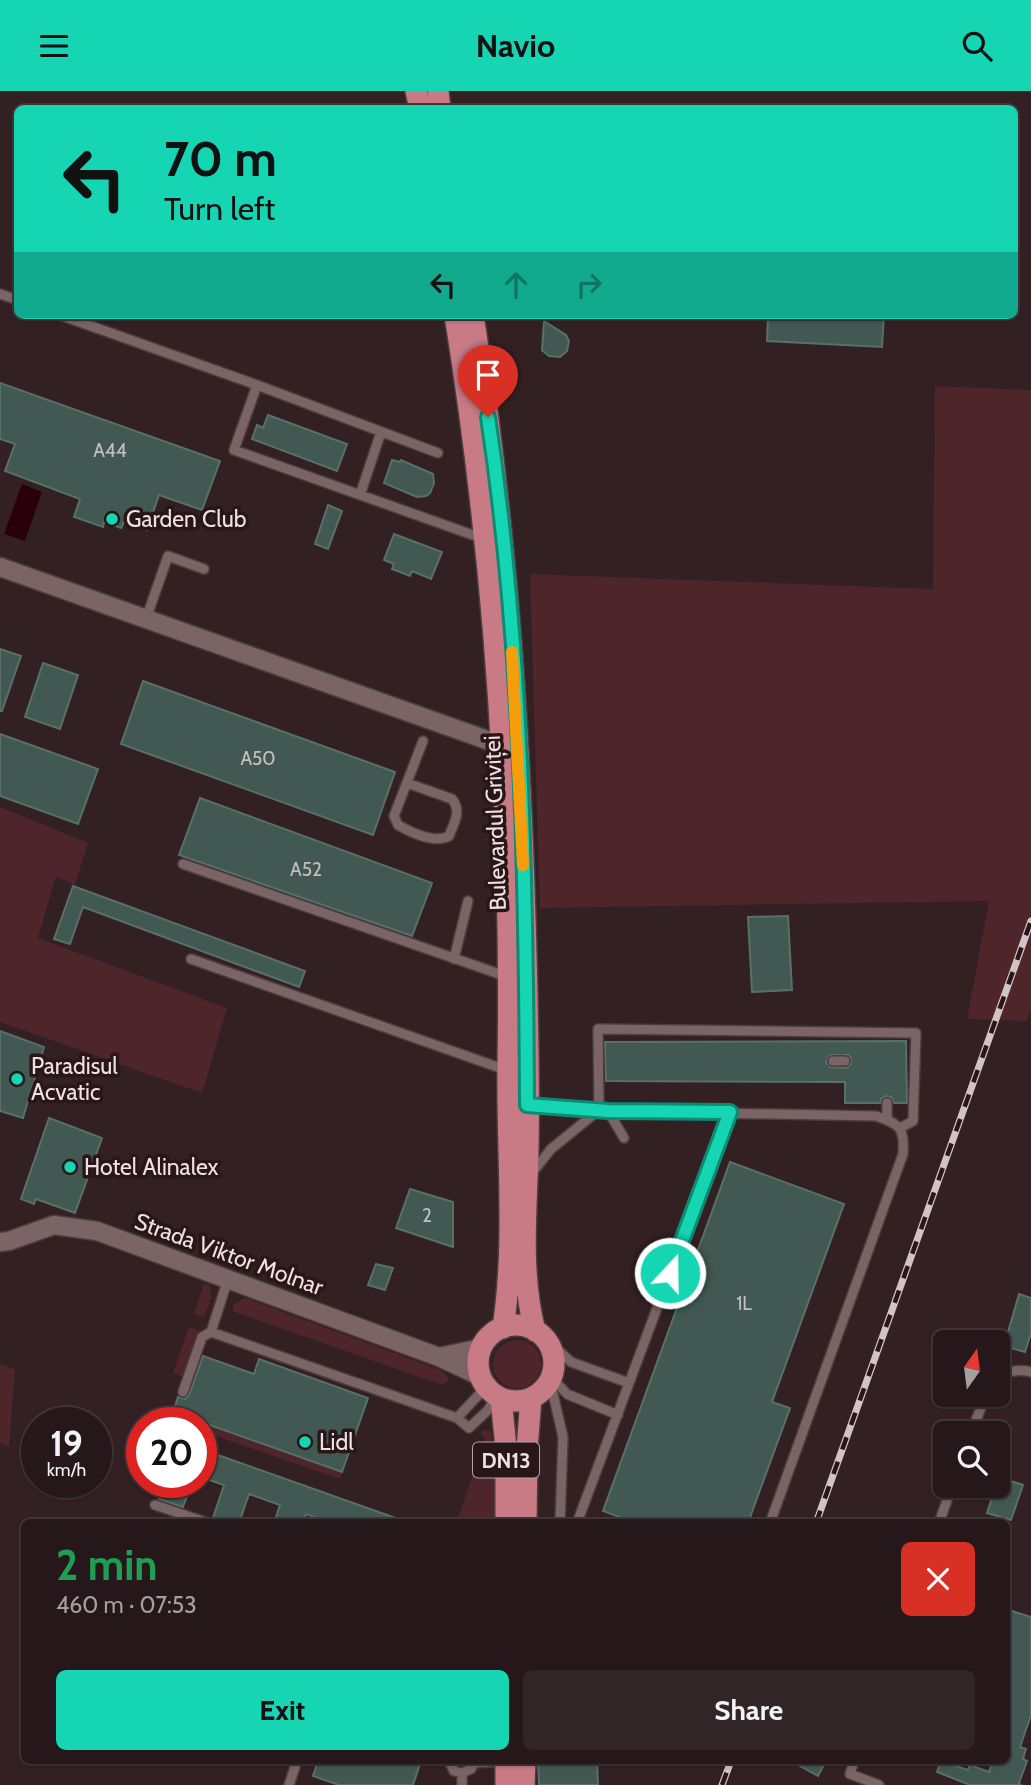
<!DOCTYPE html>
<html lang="en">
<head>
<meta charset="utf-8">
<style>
  :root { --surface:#26181a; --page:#322527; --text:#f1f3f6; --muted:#a4a0a2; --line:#423739; --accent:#16d5b3 }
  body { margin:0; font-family:Cabin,sans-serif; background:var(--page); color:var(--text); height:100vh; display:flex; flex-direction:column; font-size:26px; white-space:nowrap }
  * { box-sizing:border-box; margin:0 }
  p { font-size:23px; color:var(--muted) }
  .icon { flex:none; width:38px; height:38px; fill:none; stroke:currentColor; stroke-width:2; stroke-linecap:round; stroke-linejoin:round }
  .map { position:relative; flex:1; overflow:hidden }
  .details { position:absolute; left:21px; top:1428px; width:989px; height:245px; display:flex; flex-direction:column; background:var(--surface); border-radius:10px; box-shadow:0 2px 5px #0004,0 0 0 2px var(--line) }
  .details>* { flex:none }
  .guide { position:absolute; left:14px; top:14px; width:1004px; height:214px; border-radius:10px; box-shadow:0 2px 5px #0004,0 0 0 2px var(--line); background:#16d5b3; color:#111; overflow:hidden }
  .needle { width:46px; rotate:14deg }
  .controls { position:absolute; left:933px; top:1239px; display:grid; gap:14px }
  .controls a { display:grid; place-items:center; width:77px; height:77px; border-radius:10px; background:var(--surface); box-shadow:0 2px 5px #0004,0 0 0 2px var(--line); font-size:35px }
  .speed { position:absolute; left:21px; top:1316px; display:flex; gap:14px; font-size:35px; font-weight:700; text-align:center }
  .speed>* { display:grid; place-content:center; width:91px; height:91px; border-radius:50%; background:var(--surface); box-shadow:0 2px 5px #0004,0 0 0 2px var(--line); line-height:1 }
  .speed small { font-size:18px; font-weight:400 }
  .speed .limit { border:10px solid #d22; background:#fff; color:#111 }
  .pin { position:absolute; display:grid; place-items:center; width:60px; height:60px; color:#fff; margin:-72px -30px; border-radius:50% 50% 50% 0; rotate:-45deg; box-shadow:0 0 7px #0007 }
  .pin .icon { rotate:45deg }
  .me { position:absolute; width:77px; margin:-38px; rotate:21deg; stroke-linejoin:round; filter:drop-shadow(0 0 5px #0008) }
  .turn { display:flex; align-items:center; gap:24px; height:147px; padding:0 35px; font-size:32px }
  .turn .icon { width:91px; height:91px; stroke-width:2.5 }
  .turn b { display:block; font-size:49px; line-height:60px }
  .lanes { display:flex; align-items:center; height:66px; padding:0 35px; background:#0003; justify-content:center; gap:35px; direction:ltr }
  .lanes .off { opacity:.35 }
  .round { display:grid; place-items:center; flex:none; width:74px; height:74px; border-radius:10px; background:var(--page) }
  .head { display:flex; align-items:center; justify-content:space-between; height:119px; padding:0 35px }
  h1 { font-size:42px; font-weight:800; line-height:52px; color:#1e9e55 }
  .action { display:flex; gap:14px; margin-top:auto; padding:14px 35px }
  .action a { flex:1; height:80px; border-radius:10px; background:var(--accent); color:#111; font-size:28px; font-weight:800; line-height:80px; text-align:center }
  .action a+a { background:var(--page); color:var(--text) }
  header { display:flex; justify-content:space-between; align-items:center; height:91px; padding:0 35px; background:var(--accent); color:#111; font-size:32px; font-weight:800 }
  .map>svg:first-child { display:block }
  .green { fill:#4e252b }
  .water { fill:#290009 }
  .building { fill:#425953; stroke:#587069; stroke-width:2; fill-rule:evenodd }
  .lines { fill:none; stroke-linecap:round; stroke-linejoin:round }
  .lane-casing { stroke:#4d3d3f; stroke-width:12 }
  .street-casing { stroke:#4d3d3f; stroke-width:21 }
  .primary-casing { stroke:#4d3d3f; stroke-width:24 }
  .lane { stroke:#7b6466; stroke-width:9 }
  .street { stroke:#7b6466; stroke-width:18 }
  .primary { stroke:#c87a85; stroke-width:21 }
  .rail-casing { stroke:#d2c3c4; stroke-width:7 }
  .rail { stroke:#291618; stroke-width:4.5; stroke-dasharray:13; stroke-linecap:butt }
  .route-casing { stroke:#0e8a74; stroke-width:18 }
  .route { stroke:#16d5b3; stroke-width:12 }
  .slow { stroke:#f59e0b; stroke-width:12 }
  .poi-dot { fill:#16d5b3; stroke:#291618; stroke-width:2.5 }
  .labels { text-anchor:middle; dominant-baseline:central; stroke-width:7; stroke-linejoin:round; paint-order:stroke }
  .number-label { font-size:19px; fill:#c4bfbe }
  .shield { fill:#291618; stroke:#b4a4a5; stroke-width:2 }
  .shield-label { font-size:21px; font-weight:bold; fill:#efe1e2 }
  .poi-label { font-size:23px; fill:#efe1e2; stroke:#291618; text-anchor:start }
  .street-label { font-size:23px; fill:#efe1e2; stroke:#291618 }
</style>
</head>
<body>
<header><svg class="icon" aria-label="menu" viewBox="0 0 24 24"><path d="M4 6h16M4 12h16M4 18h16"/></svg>Navio<svg class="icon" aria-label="search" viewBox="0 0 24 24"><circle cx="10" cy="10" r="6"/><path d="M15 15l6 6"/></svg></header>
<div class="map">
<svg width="1031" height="1694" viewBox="0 0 1031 1694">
  <rect width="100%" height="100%" fill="#332022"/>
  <!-- green -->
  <path class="green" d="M935,295L1031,299V918L1027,930L967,928L989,810L540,817L530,483L933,498Z
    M0,716L88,752L75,794L56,785L38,847L227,917L202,1002L0,931Z
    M204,1193L210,1195L211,1207L204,1226L194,1223Z
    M245,1207L440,1279L450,1288L442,1294L232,1220L234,1213Z
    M189,1236L200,1240L184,1286L173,1282Z
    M493 1273a24 24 0 1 1 48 0a24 24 0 1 1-48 0Z
    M0,1273L15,1278L9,1356L0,1352Z
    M157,1319L172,1324L173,1321L343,1381L340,1388L201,1340V1332H179L155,1324Z
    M485,1339L491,1340L493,1350L496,1431H470L458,1427L485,1348L480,1341Z"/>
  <!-- water -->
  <path class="water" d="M22,393L42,401L25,450L4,443Z"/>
  <!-- building -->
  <path class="building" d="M768,224H884L882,256L767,250Z
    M544,230L566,244L569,250L567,260L560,266L549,265L542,259Z
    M0,292L220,370L202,419L159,404L147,439L124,431L121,437L104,431L103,436L74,426L80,408L5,380L15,353L0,348Z
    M268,324L347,353L337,380L252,348L257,334L263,337Z
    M392,369L400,371L401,369L433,383L434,392L430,402L426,405L417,406L384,392Z
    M328,414L342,420L328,458L315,453Z
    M394,443L442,461L431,488L412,480L410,485L392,478L394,473L384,469Z
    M0,558L21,565L2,620H0Z
    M43,572L78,584L60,638L25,626Z
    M143,590L395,681L373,744L121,653Z
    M0,643L98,678L78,733L0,705Z
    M200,707L432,792L412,845L179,764Z
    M73,795L305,880L299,896L83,816L70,853L54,848Z
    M788,825L792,899L752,901L748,826Z
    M0,940L44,956L23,1027L0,1020Z
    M906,950L907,1012H894L891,1006L886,1005L881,1008L880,1012H845V991L606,990L605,951ZM830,964H848L851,967V973L846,977L830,976L826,971Z
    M49,1027L102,1047L75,1122L36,1108L34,1113L21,1108Z
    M730,1071L844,1113L772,1311L790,1317L748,1432H635L603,1420Z
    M410,1098L453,1111V1156L396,1137Z
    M376,1173L393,1177L385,1199L368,1194Z
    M1019,1203L1031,1207V1242L1025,1261L1004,1255Z
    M203,1265L254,1283L259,1268L368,1307L342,1381L173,1321L178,1306L185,1308L189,1304Z
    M201,1358L404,1430V1432H330L306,1423L302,1432H274L280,1414L249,1403L239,1432H225L213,1427L224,1394L201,1386Z
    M999,1386L1023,1394L1011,1429L987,1422Z
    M164,1391H192L183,1416L159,1408Z
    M1006,1518L1031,1526V1624L1020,1656L1026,1658L1023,1668L1027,1670L1019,1692L1021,1694H970L937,1681L941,1670L968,1679L970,1674L989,1681L993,1670H1006Z
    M318,1670H421L413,1694H339L313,1685Z
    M538,1670H597L598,1694H539Z
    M791,1670H826L818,1685Z"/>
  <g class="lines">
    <!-- lane casing -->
    <g class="lane-casing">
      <path id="lane" d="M0,203L18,209
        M60,224L257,294L438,362
        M257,294L234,359L484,448
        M360,404L381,341
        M146,528L168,465L204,478
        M407,692L452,708C462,720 454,732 449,745C434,753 412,742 398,734L394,725L423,650
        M183,773L508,886
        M191,868L506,979
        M454,868L468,810
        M833,970H845
        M887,1012V1029
        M529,1015L608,1020L876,1025C900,1033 905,1037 903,1063L770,1432
        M599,1019L598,938L916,942L913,1030L900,1037
        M608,1020L624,1047
        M532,1082L551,1058L599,1019
        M211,1241L457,1327L469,1337L488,1319L497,1305
        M543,1245L571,1271L629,1292
        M551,1286L567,1303L618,1324
        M998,1286C1006,1280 1021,1278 1031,1281
        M550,1290L563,1346L560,1432
        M183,1301L202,1246L211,1241L228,1188
        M457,1327L486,1296
        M971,1342L986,1304
        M155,1414L208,1432
        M577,1432L730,1021
        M939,1432L952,1395
        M449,1670L454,1680L462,1682L471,1678L475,1670
        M854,1670L850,1683L879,1694
        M474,1672L504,1670
        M462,1682V1694
        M289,1694L297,1670"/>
    </g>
    <!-- street casing -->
    <g class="street-casing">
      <path id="street" d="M0,476L501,654
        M0,1151L9,1150L54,1134L97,1140L439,1266L480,1285
        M439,1266L481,1257"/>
    </g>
    <!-- primary casing -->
    <g class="primary-casing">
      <path id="primary" d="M416,0L420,18
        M438,0L440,18
        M455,224C495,473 512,726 508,978C507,1064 516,1152 503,1237
        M473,224C509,449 522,675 527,903C528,964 530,1026 527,1088C525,1137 522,1191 535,1240
        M478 1272a38 38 0 1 1 76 0a38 38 0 1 1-76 0Z
        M501,1307L506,1357V1432
        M526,1432L527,1358L531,1307
        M506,1670V1694
        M524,1694L525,1670"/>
    </g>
    <!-- lane -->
    <use href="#lane" class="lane"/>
    <!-- street -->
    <use href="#street" class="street"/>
    <!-- primary -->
    <use href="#primary" class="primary"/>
    <!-- rail casing -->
    <g class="rail-casing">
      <path id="rail" d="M816,1432L1031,830
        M722,1694L731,1670"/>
    </g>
    <!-- rail -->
    <use href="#rail" class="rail"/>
  </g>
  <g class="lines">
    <!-- route casing -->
    <g class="route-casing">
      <path id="route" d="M488,326C522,553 526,785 527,1014L608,1020L730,1021L670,1182"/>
    </g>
    <!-- route -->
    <use href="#route" class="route"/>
    <!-- slow -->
    <path class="slow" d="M512,561L523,774"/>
  </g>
  <!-- markers -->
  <g class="poi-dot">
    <circle cx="112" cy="428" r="7"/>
    <circle cx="17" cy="988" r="7"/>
    <circle cx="70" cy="1076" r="7"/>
    <circle cx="305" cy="1351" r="7"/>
  </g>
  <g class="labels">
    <!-- number labels -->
    <g class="number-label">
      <text x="110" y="359">A44</text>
      <text x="258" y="667">A50</text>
      <text x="306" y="778">A52</text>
      <text x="427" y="1124">2</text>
      <text x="744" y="1212">1L</text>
    </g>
    <!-- shield labels -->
    <rect class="shield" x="473" y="1351.5" width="66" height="35" rx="5"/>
    <g class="shield-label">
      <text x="506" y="1369">DN13</text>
    </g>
    <!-- poi labels -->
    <g class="poi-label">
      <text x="126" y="428">Garden Club</text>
      <text x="31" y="975">Paradisul<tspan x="31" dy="26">Acvatic</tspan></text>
      <text x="84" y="1076">Hotel Alinalex</text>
      <text x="319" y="1351">Lidl</text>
    </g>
    <!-- street labels -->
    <g class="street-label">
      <text transform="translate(495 732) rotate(-92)">Bulevardul Griviței</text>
      <text transform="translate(229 1163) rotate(20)">Strada Viktor Molnar</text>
    </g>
  </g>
</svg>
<div class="controls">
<a><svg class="needle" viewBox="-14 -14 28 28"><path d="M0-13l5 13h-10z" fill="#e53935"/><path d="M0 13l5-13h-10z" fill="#a4a0a2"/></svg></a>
<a><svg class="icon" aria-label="search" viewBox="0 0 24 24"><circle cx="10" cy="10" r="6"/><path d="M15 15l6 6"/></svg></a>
</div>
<div class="speed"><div>19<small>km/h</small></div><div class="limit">20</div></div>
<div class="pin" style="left:488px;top:326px;background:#d93025"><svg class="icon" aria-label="arrive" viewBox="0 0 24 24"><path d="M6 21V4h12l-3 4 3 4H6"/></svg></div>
<svg class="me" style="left:670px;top:1182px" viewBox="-20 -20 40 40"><circle r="17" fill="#16d5b3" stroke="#fff" stroke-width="3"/><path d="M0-11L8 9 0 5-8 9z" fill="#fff"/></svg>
<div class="guide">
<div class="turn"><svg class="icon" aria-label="left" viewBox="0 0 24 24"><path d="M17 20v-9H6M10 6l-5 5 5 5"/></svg><div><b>70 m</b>Turn left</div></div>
<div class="lanes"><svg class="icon" aria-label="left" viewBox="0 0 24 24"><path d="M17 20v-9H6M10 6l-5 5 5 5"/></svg><svg class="icon off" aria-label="ahead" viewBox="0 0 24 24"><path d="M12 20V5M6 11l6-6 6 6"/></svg><svg class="icon off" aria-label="right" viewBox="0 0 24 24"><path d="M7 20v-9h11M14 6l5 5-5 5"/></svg></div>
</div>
<section class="details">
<div class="head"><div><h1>2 min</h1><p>460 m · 07:53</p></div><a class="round" style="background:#d93025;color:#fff"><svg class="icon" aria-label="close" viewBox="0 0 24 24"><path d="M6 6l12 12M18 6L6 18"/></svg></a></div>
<div class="action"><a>Exit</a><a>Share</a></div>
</section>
</div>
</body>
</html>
